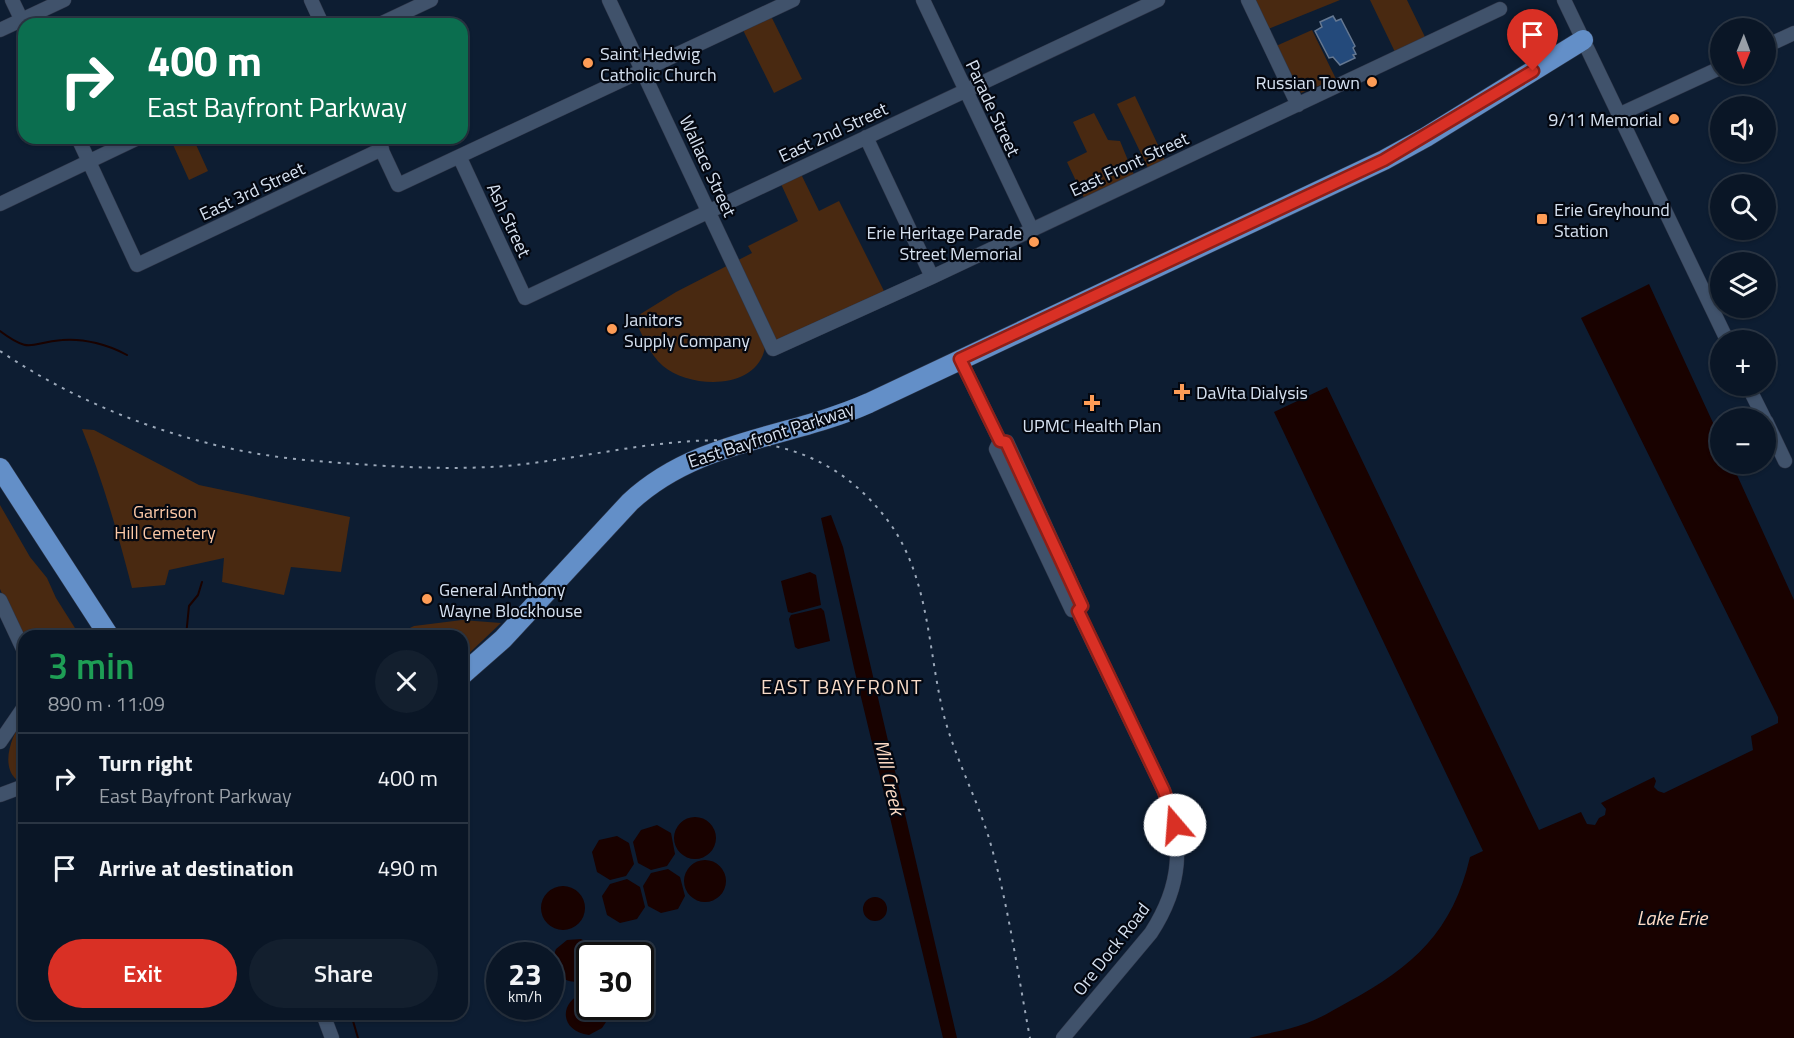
<!DOCTYPE html>
<html lang="en">
<head>
<meta charset="utf-8">
<style>
  :root { --surface:#0a1626; --page:#131f2e; --text:#f1f3f6; --muted:#999fa7; --line:#2a3543; --accent:#d93025 }
  body { margin:0; font-family:"Titillium Web",sans-serif; background:var(--page); color:var(--text); height:100vh; display:flex; flex-direction:column; font-size:22px; white-space:nowrap }
  * { box-sizing:border-box; margin:0 }
  p { font-size:20px; color:var(--muted) }
  .icon { flex:none; width:33px; height:33px; fill:none; stroke:currentColor; stroke-width:2; stroke-linecap:round; stroke-linejoin:round }
  .map { position:relative; flex:1; overflow:hidden }
  .details { position:absolute; left:18px; top:630px; width:450px; height:390px; display:flex; flex-direction:column; background:var(--surface); border-radius:18px; box-shadow:0 2px 4px #0004,0 0 0 2px var(--line) }
  .details>* { flex:none }
  .banner { position:absolute; left:18px; top:18px; width:450px; height:126px; border-radius:18px; box-shadow:0 2px 4px #0004,0 0 0 2px var(--line); background:#0b6e4f; color:#fff; overflow:hidden }
  .needle { width:39px; rotate:181deg }
  .fabs { position:absolute; left:1710px; top:18px; display:grid; gap:12px }
  .fabs a { display:grid; place-items:center; width:66px; height:66px; border-radius:50%; background:var(--surface); box-shadow:0 2px 4px #0004,0 0 0 2px var(--line); font-size:30px }
  .speed { position:absolute; left:486px; top:942px; display:flex; gap:12px; font-size:30px; font-weight:700; text-align:center }
  .speed>* { display:grid; place-content:center; width:78px; height:78px; border-radius:50%; background:var(--surface); box-shadow:0 2px 4px #0004,0 0 0 2px var(--line); line-height:1 }
  .speed small { font-size:15px; font-weight:400 }
  .speed .limit { border:3px solid #111; border-radius:9px; background:#fff; color:#111 }
  .pin { position:absolute; display:grid; place-items:center; width:51px; height:51px; color:#fff; margin:-62px -26px; border-radius:50% 50% 50% 0; rotate:-45deg; box-shadow:0 0 6px #0007 }
  .pin .icon { rotate:45deg }
  .me { position:absolute; width:66px; margin:-33px; rotate:342deg; stroke-linejoin:round; filter:drop-shadow(0 0 4px #0008) }
  .turn { display:flex; align-items:center; gap:21px; height:126px; padding:0 30px; font-size:27px }
  .turn .icon { width:78px; height:78px; stroke-width:2.5 }
  .turn b { display:block; font-size:42px; line-height:51px }
  .round { display:grid; place-items:center; flex:none; width:63px; height:63px; border-radius:32px; background:var(--page) }
  .headline { display:flex; align-items:center; justify-content:space-between; height:102px; padding:0 30px }
  h1 { font-size:36px; font-weight:600; line-height:45px; color:#1e9e55 }
  .primary-button { display:flex; gap:12px; margin-top:auto; padding:12px 30px }
  .primary-button a { flex:1; height:69px; border-radius:36px; background:var(--accent); color:#fff; font-size:24px; font-weight:600; line-height:69px; text-align:center }
  .primary-button a+a { background:var(--page); color:var(--text) }
  ul { padding:0; list-style:none }
  li { display:flex; align-items:center; gap:18px; height:90px; padding:0 30px; border-top:2px solid var(--line) }
  li div { flex:1 }
  li b { display:block; font-size:22px }
  li em { font-style:normal }
  .map>svg:first-child { display:block }
  .green { fill:#492911 }
  .water { fill:#190200 }
  .lines { fill:none; stroke-linecap:round; stroke-linejoin:round }
  .stream { stroke:#190200; stroke-width:2 }
  .building { fill:#244a7b; stroke:#647791; stroke-width:1.5 }
  .minor-casing { stroke:#2f3648; stroke-width:15 }
  .highway-casing { stroke:#2f3648; stroke-width:21 }
  .minor { stroke:#40526b; stroke-width:14 }
  .highway { stroke:#638fc8; stroke-width:20 }
  .rail { stroke:#9ba8b9; stroke-width:2; stroke-dasharray:3 6; stroke-linecap:butt }
  .route-casing { stroke:#8d1f18; stroke-width:15 }
  .route { stroke:#d93025; stroke-width:10 }
  .poi-dot { fill:#fd9c56; stroke:#030710; stroke-width:2 }
  .labels { text-anchor:middle; dominant-baseline:central; stroke-width:4.5; stroke-linejoin:round; paint-order:stroke }
  .poi-label { font-size:18px; fill:#d6e1f0; stroke:#030710; text-anchor:start }
  .street-label { font-size:18px; fill:#d6e1f0; stroke:#030710 }
  .park-label { font-size:18px; fill:#fcc8a6; stroke:#030710 }
  .neighbourhood-label { font-size:20px; letter-spacing:1.5px; fill:#f8dcc9; stroke:#030710 }
  .water-label { font-size:20px; font-style:italic; fill:#fddac4; stroke:#030710 }
</style>
</head>
<body>
<div class="map">
<svg width="1794" height="1038" viewBox="0 0 1794 1038">
  <rect width="100%" height="100%" fill="#0d1d32"/>
  <!-- green -->
  <path class="green" d="M1254,0H1340L1268,29Z
    M1370,0H1407L1425,37L1395,52Z
    M771,16L802,79L774,93L743,30Z
    M1312,30L1336,79L1301,93L1276,46Z
    M1135,96L1165,160L1148,168L1117,104Z
    M1094,113L1108,140L1120,141L1134,175L1084,198L1067,162L1087,152L1073,122Z
    M170,138H193L208,171L189,180Z
    M801,174L819,211L839,201L885,293L765,347C758,391 690,389 663,366C649,354 642,334 634,318L676,292L752,253L748,246L798,221L781,184Z
    M82,429L94,430L199,485L350,517L341,572L291,567L284,595L222,582L224,558L169,570L165,585L132,588C118,534 103,481 82,429Z
    M0,505L30,557L47,578L56,598L80,636H24V643L0,589Z
    M462,620L501,623L462,660V636H393L414,626Z
    M24,718V778L17,780C0,766 11,736 24,718Z"/>
  <!-- water -->
  <path class="water" d="M1649,284L1720,438V464H1732L1794,600V1038H1249C1268,1033 1289,1030 1307,1023C1321,1018 1335,1009 1348,1002C1413,967 1453,931 1470,857L1483,851L1274,412L1327,387L1539,830L1581,812L1587,824L1595,825L1599,818L1605,815L1606,809L1601,803L1654,777L1656,781L1654,787L1658,791L1664,793L1753,750L1751,736L1778,723V717L1581,318Z
    M831,515L843,547L957,1038H943L854,668L821,518Z
    M810,572L816,575L821,605L792,613L788,612L781,581Z
    M821,608L824,611L830,641L798,649L795,647L789,619L791,615Z
    M674 838a21 21 0 1 1 42 0a21 21 0 1 1-42 0Z
    M657,825L671,833L675,854L667,866L651,870L638,863L633,842L641,830Z
    M617,836L629,843L634,864L626,876L610,880L597,872L592,852L599,840Z
    M684 881a21 21 0 1 1 42 0a21 21 0 1 1-42 0Z
    M668,869L680,877L685,896L678,909L661,913L648,906L643,886L651,873Z
    M627,879L640,887L645,907L637,919L620,923L607,915L602,896L610,884Z
    M541 908a22 22 0 1 1 44 0a22 22 0 1 1-44 0Z
    M863 909a12 12 0 1 1 24 0a12 12 0 1 1-24 0Z
    M581,939L590,944L596,955L590,956L589,976C569,992 547,971 556,949L567,940Z
    M584,992H589L590,1006L608,1007V1019L602,1028L589,1035C560,1031 558,1003 584,992Z"/>
  <g class="lines">
    <!-- stream -->
    <path class="stream" d="M0,331C32,355 30,342 62,340C84,338 109,345 127,355
      M186,636L189,606L198,595L202,582
      M351,1014L358,1038"/>
  </g>
  <!-- building -->
  <path class="building" d="M1333,16L1336,21L1341,19L1355,46L1353,48L1356,54L1353,55L1355,58L1340,65L1333,57L1329,58L1315,31L1322,27L1320,22Z"/>
  <g class="lines">
    <!-- minor casing -->
    <g class="minor-casing">
      <path id="minor" d="M12,0L24,25
        M311,0L322,24
        M609,0L773,349L932,277L1500,9
        M923,0L1032,230
        M1248,0L1298,105
        M1564,0L1727,340
        M380,24L431,0
        M0,30L64,0
        M1766,46L1794,33
        M1618,115L1720,68
        M866,137L932,277
        M78,138L137,265L382,149
        M376,138L398,185L793,0
        M460,158L525,298L1158,0
        M0,204L138,138
        M960,359L1000,441
        M1748,386L1764,418
        M1766,421L1785,461
        M1000,441L996,449L1072,610L1078,611L1081,618L1164,791C1184,844 1182,885 1151,933L1063,1038
        M1000,441L1007,442L1082,606L1078,611
        M0,600L24,651
        M0,742L24,707
        M0,795L24,786
        M323,1014L332,1038"/>
    </g>
    <!-- highway casing -->
    <g class="highway-casing">
      <path id="highway" d="M0,468L109,636
        M462,675L503,639L630,502C698,439 788,439 869,403L1384,160L1426,137L1583,40"/>
    </g>
    <!-- minor -->
    <use href="#minor" class="minor"/>
    <!-- highway -->
    <use href="#highway" class="highway"/>
    <!-- rail -->
    <path class="rail" d="M0,351C89,411 198,450 305,460C363,465 432,470 490,467C628,460 790,384 891,525C930,581 928,653 944,716C955,757 975,795 988,835C1008,901 1017,970 1030,1038"/>
  </g>
  <g class="lines">
    <!-- route casing -->
    <g class="route-casing">
      <path id="route" d="M1175,825L1164,791L1078,611L1082,606L1006,442L1000,441L960,359L1384,160L1533,71"/>
    </g>
    <!-- route -->
    <use href="#route" class="route"/>
  </g>
  <!-- markers -->
  <g class="poi-dot">
    <circle cx="588" cy="63" r="6"/>
    <circle cx="1372" cy="82" r="6"/>
    <circle cx="1674" cy="119" r="6"/>
    <rect x="1536" y="213" width="12" height="12" rx="3"/>
    <circle cx="1034" cy="242" r="6"/>
    <circle cx="612" cy="329" r="6"/>
    <path d="M1179 383h6v6h6v6h-6v6h-6v-6h-6v-6h6z"/>
    <path d="M1089 394h6v6h6v6h-6v6h-6v-6h-6v-6h6z"/>
    <circle cx="427" cy="599" r="6"/>
  </g>
  <g class="labels">
    <!-- poi labels -->
    <g class="poi-label">
      <text x="600" y="53">Saint Hedwig<tspan x="600" dy="21">Catholic Church</tspan></text>
      <text x="1360" y="82" text-anchor="end">Russian Town</text>
      <text x="1662" y="119" text-anchor="end">9/11 Memorial</text>
      <text x="1554" y="209">Erie Greyhound<tspan x="1554" dy="21">Station</tspan></text>
      <text x="1022" y="232" text-anchor="end">Erie Heritage Parade<tspan x="1022" dy="21">Street Memorial</tspan></text>
      <text x="624" y="319">Janitors<tspan x="624" dy="21">Supply Company</tspan></text>
      <text x="1196" y="392">DaVita Dialysis</text>
      <text x="1092" y="425" text-anchor="middle">UPMC Health Plan</text>
      <text x="439" y="589">General Anthony<tspan x="439" dy="21">Wayne Blockhouse</tspan></text>
    </g>
    <!-- street labels -->
    <g class="street-label">
      <text transform="translate(993 108) rotate(65)">Parade Street</text>
      <text transform="translate(833 132) rotate(-25)">East 2nd Street</text>
      <text transform="translate(1129 164) rotate(-25)">East Front Street</text>
      <text transform="translate(708 166) rotate(65)">Wallace Street</text>
      <text transform="translate(252 191) rotate(-25)">East 3rd Street</text>
      <text transform="translate(509 220) rotate(65)">Ash Street</text>
      <text transform="translate(771 435) rotate(-18)">East Bayfront Parkway</text>
      <text transform="translate(1111 949) rotate(-52)">Ore Dock Road</text>
    </g>
    <!-- park labels -->
    <g class="park-label">
      <text x="165" y="511">Garrison<tspan x="165" dy="21">Hill Cemetery</tspan></text>
    </g>
    <!-- neighbourhood labels -->
    <g class="neighbourhood-label">
      <text x="842" y="686">EAST BAYFRONT</text>
    </g>
    <!-- water labels -->
    <g class="water-label">
      <text transform="translate(890 777) rotate(77)">Mill Creek</text>
      <text x="1672" y="917">Lake Erie</text>
    </g>
  </g>
</svg>
<div class="fabs">
<a><svg class="needle" viewBox="-14 -14 28 28"><path d="M0-13l5 13h-10z" fill="#e53935"/><path d="M0 13l5-13h-10z" fill="#999fa7"/></svg></a>
<a><svg class="icon" aria-label="sound" viewBox="0 0 24 24"><path d="M4 9h4l5-4v14l-5-4H4zM17 9q2 3 0 6"/></svg></a>
<a><svg class="icon" aria-label="search" viewBox="0 0 24 24"><circle cx="10" cy="10" r="6"/><path d="M15 15l6 6"/></svg></a>
<a><svg class="icon" aria-label="layers" viewBox="0 0 24 24"><path d="M12 4l9 5-9 5-9-5zM3 14l9 5 9-5"/></svg></a>
<a>+</a>
<a>−</a>
</div>
<div class="speed"><div>23<small>km/h</small></div><div class="limit">30</div></div>
<div class="pin" style="left:1533px;top:71px;background:#d93025"><svg class="icon" aria-label="arrive" viewBox="0 0 24 24"><path d="M6 21V4h12l-3 4 3 4H6"/></svg></div>
<svg class="me" style="left:1175px;top:825px" viewBox="-20 -20 40 40"><circle r="19" fill="#fff"/><path d="M0-13L10 11 0 6-10 11z" fill="#d93025"/></svg>
<div class="banner">
<div class="turn"><svg class="icon" aria-label="right" viewBox="0 0 24 24"><path d="M7 20v-9h11M14 6l5 5-5 5"/></svg><div><b>400 m</b>East Bayfront Parkway</div></div>
</div>
<section class="details">
<div class="headline"><div><h1>3 min</h1><p>890 m · 11:09</p></div><a class="round"><svg class="icon" aria-label="close" viewBox="0 0 24 24"><path d="M6 6l12 12M18 6L6 18"/></svg></a></div>
<ul>
<li><svg class="icon" aria-label="right" viewBox="0 0 24 24"><path d="M7 20v-9h11M14 6l5 5-5 5"/></svg><div><b>Turn right</b><p>East Bayfront Parkway</p></div><em>400 m</em></li>
<li><svg class="icon" aria-label="arrive" viewBox="0 0 24 24"><path d="M6 21V4h12l-3 4 3 4H6"/></svg><div><b>Arrive at destination</b></div><em>490 m</em></li>
</ul>
<div class="primary-button"><a>Exit</a><a>Share</a></div>
</section>
</div>
</body>
</html>
